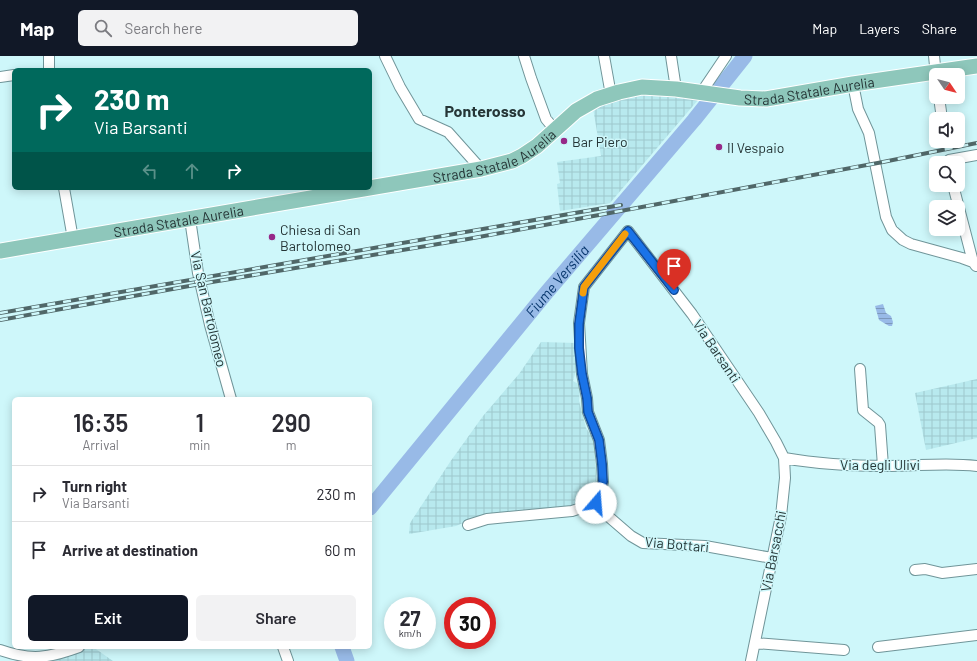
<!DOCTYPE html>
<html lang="en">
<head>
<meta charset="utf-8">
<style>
  :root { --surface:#fff; --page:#f2f2f3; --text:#2b2b33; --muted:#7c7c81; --line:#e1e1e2; --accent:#111827 }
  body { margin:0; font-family:Barlow,sans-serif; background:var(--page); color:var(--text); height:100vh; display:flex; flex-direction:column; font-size:15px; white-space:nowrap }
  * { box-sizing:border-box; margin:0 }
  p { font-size:13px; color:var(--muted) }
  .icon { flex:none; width:22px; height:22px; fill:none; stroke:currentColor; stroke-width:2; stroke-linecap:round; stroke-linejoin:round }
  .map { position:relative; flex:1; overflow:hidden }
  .drawer { position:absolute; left:12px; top:341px; width:360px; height:252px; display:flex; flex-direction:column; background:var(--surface); border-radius:6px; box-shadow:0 2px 10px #0003 }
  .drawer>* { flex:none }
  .guide { position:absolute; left:12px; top:12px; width:360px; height:122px; border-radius:6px; box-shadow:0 2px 10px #0003; background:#00695c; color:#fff; overflow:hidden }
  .needle { width:26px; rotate:125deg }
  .tools { position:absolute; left:929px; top:12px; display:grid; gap:8px }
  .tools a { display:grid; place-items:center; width:36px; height:36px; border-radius:6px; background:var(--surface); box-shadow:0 2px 10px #0003; font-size:20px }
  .speed { position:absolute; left:384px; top:541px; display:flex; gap:8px; font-size:20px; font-weight:700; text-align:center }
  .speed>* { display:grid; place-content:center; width:52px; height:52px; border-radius:50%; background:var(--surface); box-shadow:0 2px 10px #0003; line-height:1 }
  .speed small { font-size:10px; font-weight:400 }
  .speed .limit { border:6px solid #d22; background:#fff; color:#111 }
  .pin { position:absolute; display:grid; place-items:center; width:34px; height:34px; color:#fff; margin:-41px -17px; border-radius:50% 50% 50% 0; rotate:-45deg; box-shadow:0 0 4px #0007 }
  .pin .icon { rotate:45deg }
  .me { position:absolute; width:44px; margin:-22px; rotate:18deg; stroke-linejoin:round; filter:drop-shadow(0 0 3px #0008) }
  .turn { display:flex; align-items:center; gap:14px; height:84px; padding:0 16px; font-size:18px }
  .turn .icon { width:52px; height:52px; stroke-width:2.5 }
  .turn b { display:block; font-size:28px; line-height:34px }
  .lanes { display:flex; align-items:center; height:38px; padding:0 16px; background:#0003; justify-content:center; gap:20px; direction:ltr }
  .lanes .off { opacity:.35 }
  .eta { display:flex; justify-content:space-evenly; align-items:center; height:68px; text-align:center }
  .eta b { font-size:24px; font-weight:600; line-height:28px }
  .button { display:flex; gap:8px; margin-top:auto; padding:8px 16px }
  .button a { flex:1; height:46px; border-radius:6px; background:var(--accent); color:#fff; font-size:16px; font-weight:600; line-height:46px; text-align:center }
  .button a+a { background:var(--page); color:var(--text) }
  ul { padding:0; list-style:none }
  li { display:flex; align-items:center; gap:12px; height:56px; padding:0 16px; border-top:1px solid var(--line) }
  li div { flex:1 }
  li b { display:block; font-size:15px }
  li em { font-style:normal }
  header { display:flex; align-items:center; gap:24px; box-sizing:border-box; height:56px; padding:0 20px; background:var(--accent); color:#fff }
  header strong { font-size:19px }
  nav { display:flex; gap:22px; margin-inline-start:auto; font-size:14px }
  .search { width:280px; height:36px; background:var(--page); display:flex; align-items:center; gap:10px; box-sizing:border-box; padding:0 14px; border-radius:6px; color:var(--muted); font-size:15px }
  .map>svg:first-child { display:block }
  .industrial { fill:url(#industrial-grid) }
  .water { fill:url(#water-rules) }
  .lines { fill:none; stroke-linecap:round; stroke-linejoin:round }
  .river { stroke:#98bae7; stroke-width:15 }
  .street-casing { stroke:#709599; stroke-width:12 }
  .primary-casing { stroke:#fff; stroke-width:17 }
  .street { stroke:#fff; stroke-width:10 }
  .primary { stroke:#8ec7bb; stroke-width:15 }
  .rail-casing { stroke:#506768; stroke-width:4 }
  .rail { stroke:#cef7fa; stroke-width:2.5; stroke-dasharray:8; stroke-linecap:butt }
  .route-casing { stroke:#114b97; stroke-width:10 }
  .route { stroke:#1a73e8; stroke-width:7 }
  .slow { stroke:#f59e0b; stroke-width:7 }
  .poi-dot { fill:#962888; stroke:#cef7fa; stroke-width:1.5 }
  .labels { text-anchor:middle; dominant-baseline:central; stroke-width:3; stroke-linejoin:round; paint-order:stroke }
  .street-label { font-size:14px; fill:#253536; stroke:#cef7fa }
  .poi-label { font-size:14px; fill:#253536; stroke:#cef7fa; text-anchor:start }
  .water-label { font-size:15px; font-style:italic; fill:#08376d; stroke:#cef7fa }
  .quarter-label { font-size:16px; font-weight:bold; fill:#253536; stroke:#cef7fa }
</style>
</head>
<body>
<header>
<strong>Map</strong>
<div class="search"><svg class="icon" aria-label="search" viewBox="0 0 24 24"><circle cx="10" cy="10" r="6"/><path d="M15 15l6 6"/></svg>Search here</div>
<nav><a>Map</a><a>Layers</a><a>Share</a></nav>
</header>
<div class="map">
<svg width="977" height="605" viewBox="0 0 977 605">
  <defs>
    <pattern id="industrial-grid" width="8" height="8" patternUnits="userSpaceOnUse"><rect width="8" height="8" fill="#b8e9ee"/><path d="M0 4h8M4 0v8" fill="none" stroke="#9ec8cd"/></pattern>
    <pattern id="water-rules" width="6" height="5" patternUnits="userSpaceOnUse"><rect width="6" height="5" fill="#98bae7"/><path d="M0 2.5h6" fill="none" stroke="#7c98bc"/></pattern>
  </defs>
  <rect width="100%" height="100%" fill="#cef7fa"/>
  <!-- industrial -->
  <path class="industrial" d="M640,38L667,39L698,44L610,147L560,155L557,128L560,127L557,106L601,100L593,52L617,41Z
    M541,286L576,287L577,311L573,325L580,329L579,345L586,372L594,383L597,437L589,445L579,449L479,460L456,470L409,478L410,467L450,406L483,360L519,318Z
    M977,323V382L926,394L915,337Z
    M89,591H93L113,605H41L66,599Z"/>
  <!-- water -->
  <path class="water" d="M883,248L886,257L891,260L893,266L892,270H889L879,264L875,250Z"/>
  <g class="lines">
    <!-- river -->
    <g class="river">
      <path id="s1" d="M370,452L547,236L694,64L745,0"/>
      <path d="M342,591L347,605"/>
    </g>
    <!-- street casing -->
    <g class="street-casing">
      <path id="street" d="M49,0V14
        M385,0L400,31L419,63L448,76L481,113
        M524,0L531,22L546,63L555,74
        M604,0L611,39
        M671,0L676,33
        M934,0L936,19
        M0,21L14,19
        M853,28L858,53L869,77L886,161L892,174L903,184L911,188L962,202L973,206
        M701,37L726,0
        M939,41L942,63
        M950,107L949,104L977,99
        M953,129L973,206L976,210
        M64,132L73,183
        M190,163L198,217L210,269L231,343
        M860,313L863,354L878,366L880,369L883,410
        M784,402C818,408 853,410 888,410C918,410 947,406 977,410
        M468,469L487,463L572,455L596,447
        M915,514L925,513L942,517L977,513
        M755,587L844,594
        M283,591L288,605
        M878,591L977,579
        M0,594C31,605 49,602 79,591
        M751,605L781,460L785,422L784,402L776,386L759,357L692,258L628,175L584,231L579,267L582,318L587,342L588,356L599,384L602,408L603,426L596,447L602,455L631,480L643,487L705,490L772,502"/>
    </g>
    <!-- primary casing -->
    <g class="primary-casing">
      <g id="primary">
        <path id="s2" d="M0,195L481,113L512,105L522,100L537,90L576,55L597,43L619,36L642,31L676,33L740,42L766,43L853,28L977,10"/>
      </g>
    </g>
    <!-- street -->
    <use href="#street" class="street"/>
    <!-- primary -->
    <use href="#primary" class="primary"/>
    <!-- rail casing -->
    <g class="rail-casing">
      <path id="rail" d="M0,257L621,149
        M0,264L206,227L468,183L599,159L883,106L977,87"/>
    </g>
    <!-- rail -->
    <use href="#rail" class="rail"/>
  </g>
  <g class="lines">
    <!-- route casing -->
    <g class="route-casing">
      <path id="route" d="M596,447L603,426L602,408L599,384L588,356L587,342L582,318L579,292V268L584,231L628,175L674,234"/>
    </g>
    <!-- route -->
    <use href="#route" class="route"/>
    <!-- slow -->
    <path class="slow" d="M583,237L584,231L625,178"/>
  </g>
  <!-- markers -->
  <g class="poi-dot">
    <circle cx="564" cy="85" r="4"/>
    <circle cx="719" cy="91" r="4"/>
    <circle cx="272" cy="181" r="4"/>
  </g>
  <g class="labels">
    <!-- street labels -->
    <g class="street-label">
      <text stroke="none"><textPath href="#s2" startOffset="841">Strada Statale Aurelia</textPath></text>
      <text stroke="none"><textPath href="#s2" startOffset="505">Strada Statale Aurelia</textPath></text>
      <text stroke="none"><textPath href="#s2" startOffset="181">Strada Statale Aurelia</textPath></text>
      <text transform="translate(209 253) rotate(77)">Via San Bartolomeo</text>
      <text transform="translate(717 295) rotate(56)">Via Barsanti</text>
      <text x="880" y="408">Via degli Ulivi</text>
      <text transform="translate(677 488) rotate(5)">Via Bottari</text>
      <text transform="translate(773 495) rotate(-79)">Via Barsacchi</text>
    </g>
    <!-- poi labels -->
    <g class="poi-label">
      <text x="572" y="85">Bar Piero</text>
      <text x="727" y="91">Il Vespaio</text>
      <text x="280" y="173">Chiesa di San<tspan x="280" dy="16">Bartolomeo</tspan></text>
    </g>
    <!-- water labels -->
    <g class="water-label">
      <text stroke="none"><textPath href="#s1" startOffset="294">Fiume Versilia</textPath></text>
    </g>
    <!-- quarter labels -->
    <g class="quarter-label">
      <text x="485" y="54">Ponterosso</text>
    </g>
  </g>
</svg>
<div class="tools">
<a><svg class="needle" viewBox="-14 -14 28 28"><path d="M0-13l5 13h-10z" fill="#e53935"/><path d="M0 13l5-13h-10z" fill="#7c7c81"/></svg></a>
<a><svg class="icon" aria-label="sound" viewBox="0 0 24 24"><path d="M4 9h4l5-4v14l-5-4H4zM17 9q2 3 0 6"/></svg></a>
<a><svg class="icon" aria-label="search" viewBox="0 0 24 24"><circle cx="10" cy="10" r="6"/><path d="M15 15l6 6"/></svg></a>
<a><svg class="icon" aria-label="layers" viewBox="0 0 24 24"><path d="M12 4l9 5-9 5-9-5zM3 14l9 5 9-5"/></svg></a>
</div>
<div class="speed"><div>27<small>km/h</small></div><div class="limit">30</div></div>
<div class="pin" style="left:674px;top:234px;background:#d93025"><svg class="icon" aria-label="arrive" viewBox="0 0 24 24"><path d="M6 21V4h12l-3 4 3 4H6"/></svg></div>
<svg class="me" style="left:596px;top:447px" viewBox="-20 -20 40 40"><circle r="19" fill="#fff"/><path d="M0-13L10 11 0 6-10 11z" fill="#1a73e8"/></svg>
<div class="guide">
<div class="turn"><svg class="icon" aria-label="right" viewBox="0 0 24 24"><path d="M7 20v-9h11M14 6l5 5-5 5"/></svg><div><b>230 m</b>Via Barsanti</div></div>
<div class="lanes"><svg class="icon off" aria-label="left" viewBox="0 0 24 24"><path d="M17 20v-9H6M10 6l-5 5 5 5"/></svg><svg class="icon off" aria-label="ahead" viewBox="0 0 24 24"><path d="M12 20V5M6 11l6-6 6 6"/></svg><svg class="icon" aria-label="right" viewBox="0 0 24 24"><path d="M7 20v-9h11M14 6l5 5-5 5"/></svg></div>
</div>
<section class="drawer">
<div class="eta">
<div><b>16:35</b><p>Arrival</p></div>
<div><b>1</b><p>min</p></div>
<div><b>290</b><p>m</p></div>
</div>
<ul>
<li><svg class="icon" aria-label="right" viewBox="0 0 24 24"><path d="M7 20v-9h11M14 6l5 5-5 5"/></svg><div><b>Turn right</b><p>Via Barsanti</p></div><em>230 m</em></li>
<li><svg class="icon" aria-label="arrive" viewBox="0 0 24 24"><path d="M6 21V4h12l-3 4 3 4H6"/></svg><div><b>Arrive at destination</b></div><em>60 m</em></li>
</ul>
<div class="button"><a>Exit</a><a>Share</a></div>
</section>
</div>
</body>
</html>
